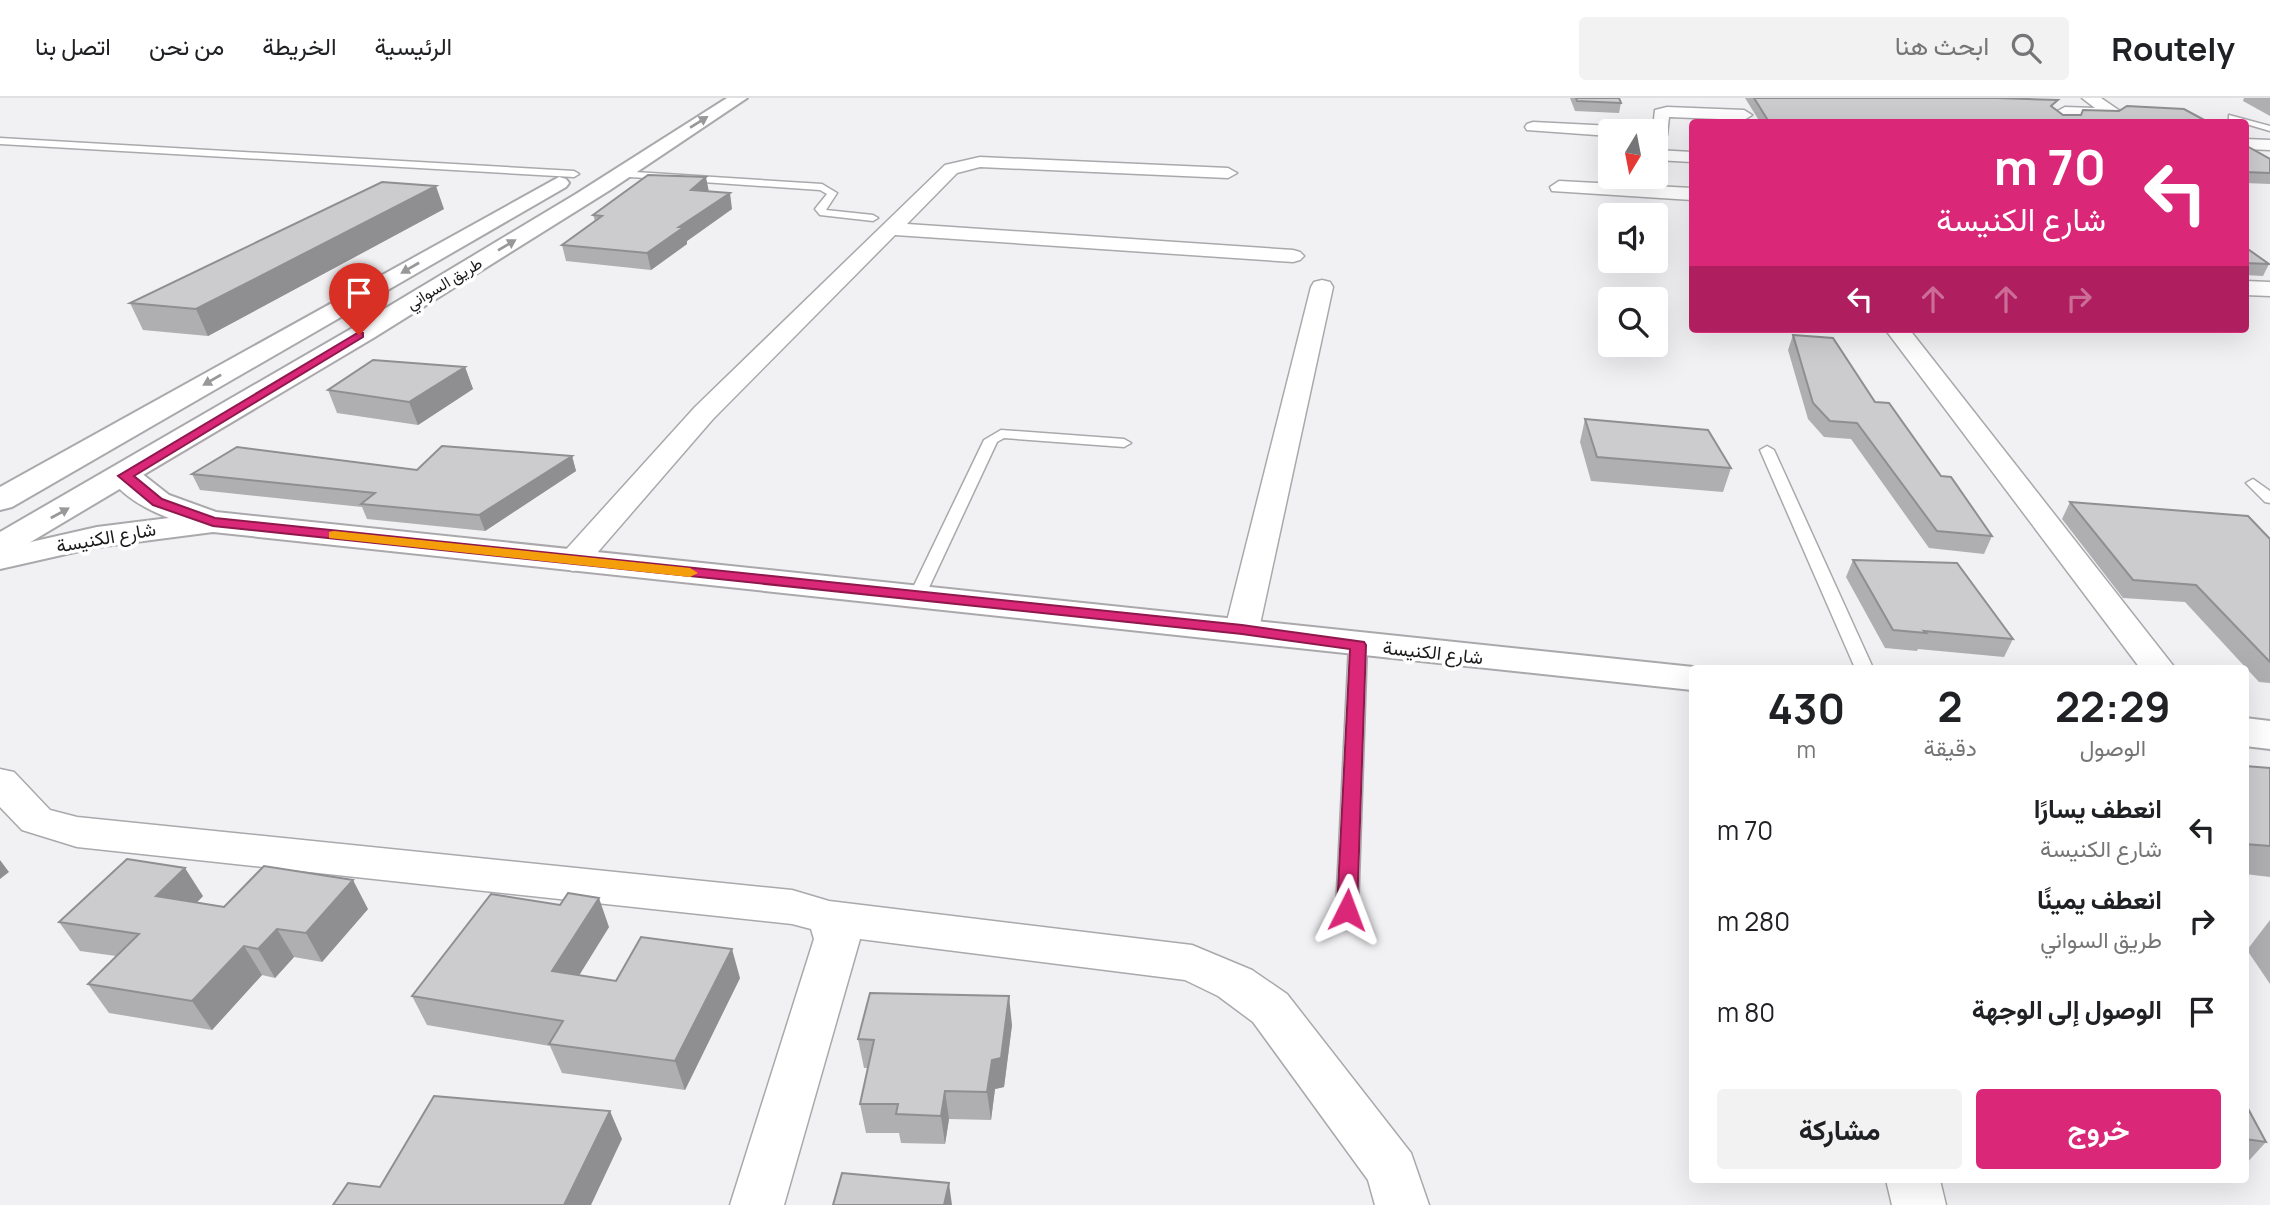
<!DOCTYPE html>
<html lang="ar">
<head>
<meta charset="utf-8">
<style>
  :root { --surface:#fff; --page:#f2f2f2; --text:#202124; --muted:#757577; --line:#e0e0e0; --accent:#db2777 }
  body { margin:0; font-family:Manrope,Vazirmatn,sans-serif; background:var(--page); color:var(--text); direction:rtl; height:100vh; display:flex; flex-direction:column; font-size:26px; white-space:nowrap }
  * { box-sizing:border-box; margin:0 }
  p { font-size:23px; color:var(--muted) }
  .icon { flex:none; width:38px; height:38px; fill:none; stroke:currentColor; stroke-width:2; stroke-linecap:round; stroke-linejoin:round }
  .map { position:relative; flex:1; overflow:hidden; direction:ltr }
  .sheet { position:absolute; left:1689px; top:567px; width:560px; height:518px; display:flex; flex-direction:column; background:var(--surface); border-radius:7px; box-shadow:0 7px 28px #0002; direction:rtl }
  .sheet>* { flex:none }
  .hud { position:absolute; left:1689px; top:21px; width:560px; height:214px; border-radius:7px; box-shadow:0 7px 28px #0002; direction:rtl; background:#db2777; color:#fff; overflow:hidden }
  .needle { width:46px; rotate:190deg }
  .fabs { position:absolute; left:1598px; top:21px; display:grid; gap:14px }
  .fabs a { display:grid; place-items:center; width:70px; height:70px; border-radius:7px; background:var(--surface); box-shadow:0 7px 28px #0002; font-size:35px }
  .pin { position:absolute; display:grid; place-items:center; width:60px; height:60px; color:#fff; margin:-72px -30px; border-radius:50% 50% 50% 0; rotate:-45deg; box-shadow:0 0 7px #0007 }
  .pin .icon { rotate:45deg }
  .me { position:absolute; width:77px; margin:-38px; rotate:3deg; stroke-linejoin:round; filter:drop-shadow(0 0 5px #0008) }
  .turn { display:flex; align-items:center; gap:24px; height:147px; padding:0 28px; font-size:32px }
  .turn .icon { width:91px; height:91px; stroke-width:2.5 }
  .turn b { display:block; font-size:49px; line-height:60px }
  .lanes { display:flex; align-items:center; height:66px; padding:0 28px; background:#0003; justify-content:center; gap:35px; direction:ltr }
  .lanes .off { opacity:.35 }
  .eta { display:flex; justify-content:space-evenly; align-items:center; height:119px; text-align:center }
  .eta b { font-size:42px; font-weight:700; line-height:49px }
  .action { display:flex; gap:14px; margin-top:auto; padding:14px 28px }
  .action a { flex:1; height:80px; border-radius:7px; background:var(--accent); color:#fff; font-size:28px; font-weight:700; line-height:80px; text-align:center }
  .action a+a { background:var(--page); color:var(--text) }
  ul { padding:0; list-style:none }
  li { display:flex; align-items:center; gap:21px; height:91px; padding:0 28px }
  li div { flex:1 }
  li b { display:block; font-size:26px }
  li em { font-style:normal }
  header { display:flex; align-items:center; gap:42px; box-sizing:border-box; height:98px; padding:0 35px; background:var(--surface); border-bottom:2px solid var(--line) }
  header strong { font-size:33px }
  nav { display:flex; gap:38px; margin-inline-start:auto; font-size:24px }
  .search { width:490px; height:63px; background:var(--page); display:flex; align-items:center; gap:18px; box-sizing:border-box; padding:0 24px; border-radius:7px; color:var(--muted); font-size:26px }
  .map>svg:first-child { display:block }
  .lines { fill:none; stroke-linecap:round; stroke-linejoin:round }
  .lane-casing { stroke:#aaa8ab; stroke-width:3 }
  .street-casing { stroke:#aaa8ab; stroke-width:3 }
  .secondary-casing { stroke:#aaa8ab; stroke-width:4 }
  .highway-casing { stroke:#aaa8ab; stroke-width:4 }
  .lane { fill:#fff; fill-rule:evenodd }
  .street { fill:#fff; fill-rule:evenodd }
  .secondary { fill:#fff; fill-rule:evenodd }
  .highway { fill:#fff; fill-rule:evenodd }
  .wall { fill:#afafb2 }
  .shaded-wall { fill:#8f8f91 }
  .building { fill:#cccccf; stroke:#8f8f91; stroke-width:2 }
  .oneway { fill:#989898 }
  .route { fill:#db2777; stroke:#8e194d; stroke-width:2 }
  .slow { fill:#f59e0b }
  .labels { text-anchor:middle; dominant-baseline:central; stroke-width:7; stroke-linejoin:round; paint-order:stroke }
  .far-street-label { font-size:16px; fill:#1b1a1b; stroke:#fff }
  .street-label { font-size:19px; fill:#1b1a1b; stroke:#fff }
</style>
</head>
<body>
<header>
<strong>Routely</strong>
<div class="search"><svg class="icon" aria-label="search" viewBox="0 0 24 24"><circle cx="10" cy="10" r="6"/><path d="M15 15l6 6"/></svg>ابحث هنا</div>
<nav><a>الرئيسية</a><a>الخريطة</a><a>من نحن</a><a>اتصل بنا</a></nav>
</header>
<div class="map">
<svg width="2270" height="1107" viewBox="0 0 2270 1107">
  <rect width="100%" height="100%" fill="#f1f0f3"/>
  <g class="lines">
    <!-- lane casing -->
    <g class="lane-casing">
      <path id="lane" d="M2229,17L2270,28V33L2229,21Z
        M0,40L574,73L579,76L574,79L0,46Z
        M619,73L822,86L837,95L826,112L873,117L878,120L873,123L820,117L815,111L827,96L820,92L616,78L614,76Z
        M1001,332L1124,341L1131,345L1124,349L1004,340L997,344L925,498L917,503L911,502L909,498L984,342Z
        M1767,348L1774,352L1873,570H1855L1760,352Z
        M2253,381L2270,393V405L2265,404L2246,385Z
        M1358,542L1367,547L1358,812L1355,818L1347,820L1339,818L1336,812L1349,547Z"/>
    </g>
    <!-- street casing -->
    <g class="street-casing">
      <path id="street" d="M2082,0H2101L2123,15L2115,20L2072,19L2077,24H2059L2050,17L2065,9L2095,10Z
        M1667,9L1744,12L1752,17L1744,22L1669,19L1667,37L1656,39V33H1648L1653,30L1655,12Z
        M1533,24L1613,28L1621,33H1610V38L1527,32L1525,29L1527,26Z
        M2245,41L2270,42V52L2245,51Z
        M1656,52L1692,54V64L1656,62Z
        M980,59L1228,70L1237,75L1228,80L980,69L957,75L907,126L1293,152L1300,154L1304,158L1300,162L1293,164L895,137L713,321L584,470L573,473L562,470L557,463L562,456L695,309L945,67Z
        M1559,83L1692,90V102L1552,93L1550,89Z
        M1322,182L1330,184L1333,189L1259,531L1254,538L1242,541L1230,538L1225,531L1311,189L1314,184Z
        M2245,183L2270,184V198L2245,197Z
        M1885,231H1909L2175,570H2140Z
        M0,671L14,674L50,712L77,719L792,792L829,803L1192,847L1252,872L1287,896L1411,1055L1429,1107H1375L1368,1082L1253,924L1218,898L1185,882L860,841L784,1107H730L814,841L811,831L792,826L77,749L22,732L0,709Z
        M1886,1082H1940L1946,1107H1892Z"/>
    </g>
    <!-- secondary casing -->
    <g class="secondary-casing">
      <path id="secondary" d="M125,368L136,371L169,397L216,414L1703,570H1692V592L213,434L97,449L0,471V451L97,429L169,420C146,411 123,399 109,378L114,371Z
        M2245,620L2270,623V651L2245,648Z"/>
    </g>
    <!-- highway casing -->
    <g class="highway-casing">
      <path id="highway" d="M727,0H747L610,92L375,239L12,455L0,458V434L356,228L576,96Z
        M559,79L566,81L569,85L566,89L12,409L0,412V389Z"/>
    </g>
    <!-- lane -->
    <use href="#lane" class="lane"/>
    <!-- street -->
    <use href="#street" class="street"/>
    <!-- secondary -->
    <use href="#secondary" class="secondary"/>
    <!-- highway -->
    <use href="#highway" class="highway"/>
  </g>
  <!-- wall -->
  <path class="wall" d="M1570,0H1619L1621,5L1619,15L1575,13Z
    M1745,0H1997L2055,11L2063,17L2208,24H1760Z
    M2244,0H2270V18L2243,3Z
    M2245,47L2270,61V86L2245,85Z
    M709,93L732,111L687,143V146L651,172L566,163L562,147L595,123L593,117Z
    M444,111L208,238L143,232L130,205Z
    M2245,165L2269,166L2263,178L2245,177Z
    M1793,237L1875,304L1941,378L1992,438L1984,456L1929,450L1851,341L1824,339L1808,321L1788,252Z
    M465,269L473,291L418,327L337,315L328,292Z
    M1585,321L1731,370L1723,394L1591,383L1580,344Z
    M572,358L576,373L485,433L367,421L362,409L200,392L192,376L417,372Z
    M2070,404L2270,441V585L2259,584L2185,504L2123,500L2062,421Z
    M1853,462L2013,541L2004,559L1918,551L1917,553L1885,550L1846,479Z
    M2245,668L2270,670V779L2245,776Z
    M203,798L197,804L224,809L368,811L322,864L294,859L275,880L262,877L212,932L109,915L88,886L116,858L80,853L59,824Z
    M2270,822V886L2247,852Z
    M609,829L579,877L616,883L740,880L685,992L562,975L550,948L427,927L412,898Z
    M1012,927L1004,989L995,991L991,1022L949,1021L945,1046L901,1045L899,1035H866L860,1006L868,970H864L858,941Z
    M2245,1005L2266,1044L2245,1067Z"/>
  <!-- shaded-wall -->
  <path class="shaded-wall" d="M706,79L709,94L691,92Z
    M436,88L444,111L208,238L196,211Z
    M730,95L732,111L687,143V146L651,172L647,155L679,129Z
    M465,269L473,291L418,327L409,304Z
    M572,358L576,373L485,433L479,417Z
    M0,762L9,774L0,781Z
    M185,770L203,798L175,827L156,798Z
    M353,782L368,811L322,864L306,835Z
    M599,800L609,829L564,902L552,873Z
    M277,831L294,859L275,880L258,851Z
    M244,848L262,877L212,932L192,903Z
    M732,851L740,880L685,992L675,963Z
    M1009,898L1012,927L1004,989L995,991L991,1022L987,994L992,962Z
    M945,993L949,1021L945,1046L941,1018Z
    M610,1013L622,1041L591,1107H564Z
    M949,1085L952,1107H944Z"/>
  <!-- building -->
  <path class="building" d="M1576,0H1619L1621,5L1577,3Z
    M1754,0H1997L2058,2L2051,8L2063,17H2081L2083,12L2119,13L2127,8L2184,11L2208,24H1769Z
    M2245,47L2270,61V75L2245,74Z
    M648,77L706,79L691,92L730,95L679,129H684L647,155L562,147L602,118L593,117Z
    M382,84L436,88L196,211L130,205Z
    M2245,149L2269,166L2245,165Z
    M1793,237L1833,240L1875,304L1889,305L1941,378L1951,379L1992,438L1937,433L1857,325L1830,323L1813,305Z
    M373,262L465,269L409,304L328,292Z
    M1585,321L1708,332L1731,370L1597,359Z
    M442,348L572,358L479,417L361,406L375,395L192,376L237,349L417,372Z
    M2070,404L2248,418L2270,441V564L2196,487L2133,482Z
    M1853,462L1957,465L2013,541L1924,533L1926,535L1893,532Z
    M2245,668L2270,670V748L2245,746Z
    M127,761L185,770L156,798L224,809L264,768L353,782L306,835L277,831L258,851L244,848L192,903L88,886L139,836L59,824Z
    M568,795L599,800L552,873L616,883L641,839L732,851L675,963L549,946L563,923L412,898L491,796L560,807Z
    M870,895L1009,898L1001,960L992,962L987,994L945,993L941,1018L896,1016L898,1006H860L874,942L858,941Z
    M434,998L610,1013L564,1107H333L348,1085L380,1089Z
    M2245,1005L2266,1044L2245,1041Z
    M842,1075L949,1085L944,1107H833Z"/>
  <!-- one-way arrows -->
  <defs><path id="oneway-solid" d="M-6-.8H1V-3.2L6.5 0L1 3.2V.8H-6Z" transform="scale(1.75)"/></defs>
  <g class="oneway">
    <use href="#oneway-solid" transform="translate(699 24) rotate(-32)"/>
    <use href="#oneway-solid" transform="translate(507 147) rotate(-31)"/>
    <use href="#oneway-solid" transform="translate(410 170) rotate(150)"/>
    <use href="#oneway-solid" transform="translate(212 282) rotate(150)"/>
    <use href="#oneway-solid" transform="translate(60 415) rotate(-29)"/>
  </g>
  <!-- route -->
  <path class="route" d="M359,234L363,235V239L134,378L162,401L215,420L1242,527L1364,544L1366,547L1357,812L1354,817L1347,819L1340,817L1337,812L1350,551L1242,536L213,428L153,407L118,378Z"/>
  <!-- slow -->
  <path class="slow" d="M334,433L690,470L698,475L690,479L329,440V434Z"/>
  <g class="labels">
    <!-- far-street labels -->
    <g class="far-street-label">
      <text transform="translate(444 185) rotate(-31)">طريق السواني</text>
    </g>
    <!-- street labels -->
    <g class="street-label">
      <text transform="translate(106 439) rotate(-10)">شارع الكنيسة</text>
      <text transform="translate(1433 554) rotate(6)">شارع الكنيسة</text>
    </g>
  </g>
</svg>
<div class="fabs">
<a><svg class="needle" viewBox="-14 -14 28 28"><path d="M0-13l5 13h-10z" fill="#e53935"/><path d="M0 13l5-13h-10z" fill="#757577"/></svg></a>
<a><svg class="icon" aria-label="sound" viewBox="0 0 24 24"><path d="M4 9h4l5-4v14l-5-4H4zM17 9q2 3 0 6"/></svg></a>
<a><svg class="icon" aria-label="search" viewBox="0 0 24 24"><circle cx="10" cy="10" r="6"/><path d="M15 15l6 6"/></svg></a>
</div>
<div class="pin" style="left:359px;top:237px;background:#d93025"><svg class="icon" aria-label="arrive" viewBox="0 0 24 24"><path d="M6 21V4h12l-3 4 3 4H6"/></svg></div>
<svg class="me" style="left:1347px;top:812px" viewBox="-20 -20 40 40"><path d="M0-17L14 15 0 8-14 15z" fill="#db2777" stroke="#fff" stroke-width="4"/></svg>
<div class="hud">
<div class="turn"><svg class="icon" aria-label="left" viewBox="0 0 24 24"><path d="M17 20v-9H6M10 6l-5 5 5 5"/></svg><div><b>70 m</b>شارع الكنيسة</div></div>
<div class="lanes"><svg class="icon" aria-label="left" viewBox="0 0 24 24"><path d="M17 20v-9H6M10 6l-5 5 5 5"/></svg><svg class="icon off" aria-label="ahead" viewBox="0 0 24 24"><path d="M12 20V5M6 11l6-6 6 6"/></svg><svg class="icon off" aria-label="ahead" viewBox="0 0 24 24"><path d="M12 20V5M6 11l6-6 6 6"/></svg><svg class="icon off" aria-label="right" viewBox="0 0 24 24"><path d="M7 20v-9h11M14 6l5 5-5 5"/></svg></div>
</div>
<section class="sheet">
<div class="eta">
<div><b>22:29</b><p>الوصول</p></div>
<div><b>2</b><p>دقيقة</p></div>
<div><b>430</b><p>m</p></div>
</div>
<ul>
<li><svg class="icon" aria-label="left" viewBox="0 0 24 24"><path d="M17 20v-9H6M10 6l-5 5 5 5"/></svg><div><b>انعطف يسارًا</b><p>شارع الكنيسة</p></div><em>70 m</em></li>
<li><svg class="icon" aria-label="right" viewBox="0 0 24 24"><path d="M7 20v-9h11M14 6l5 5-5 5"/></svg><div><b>انعطف يمينًا</b><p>طريق السواني</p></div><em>280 m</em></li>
<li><svg class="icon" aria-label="arrive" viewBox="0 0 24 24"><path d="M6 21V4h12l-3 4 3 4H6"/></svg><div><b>الوصول إلى الوجهة</b></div><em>80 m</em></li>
</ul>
<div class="action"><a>خروج</a><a>مشاركة</a></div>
</section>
</div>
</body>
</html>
